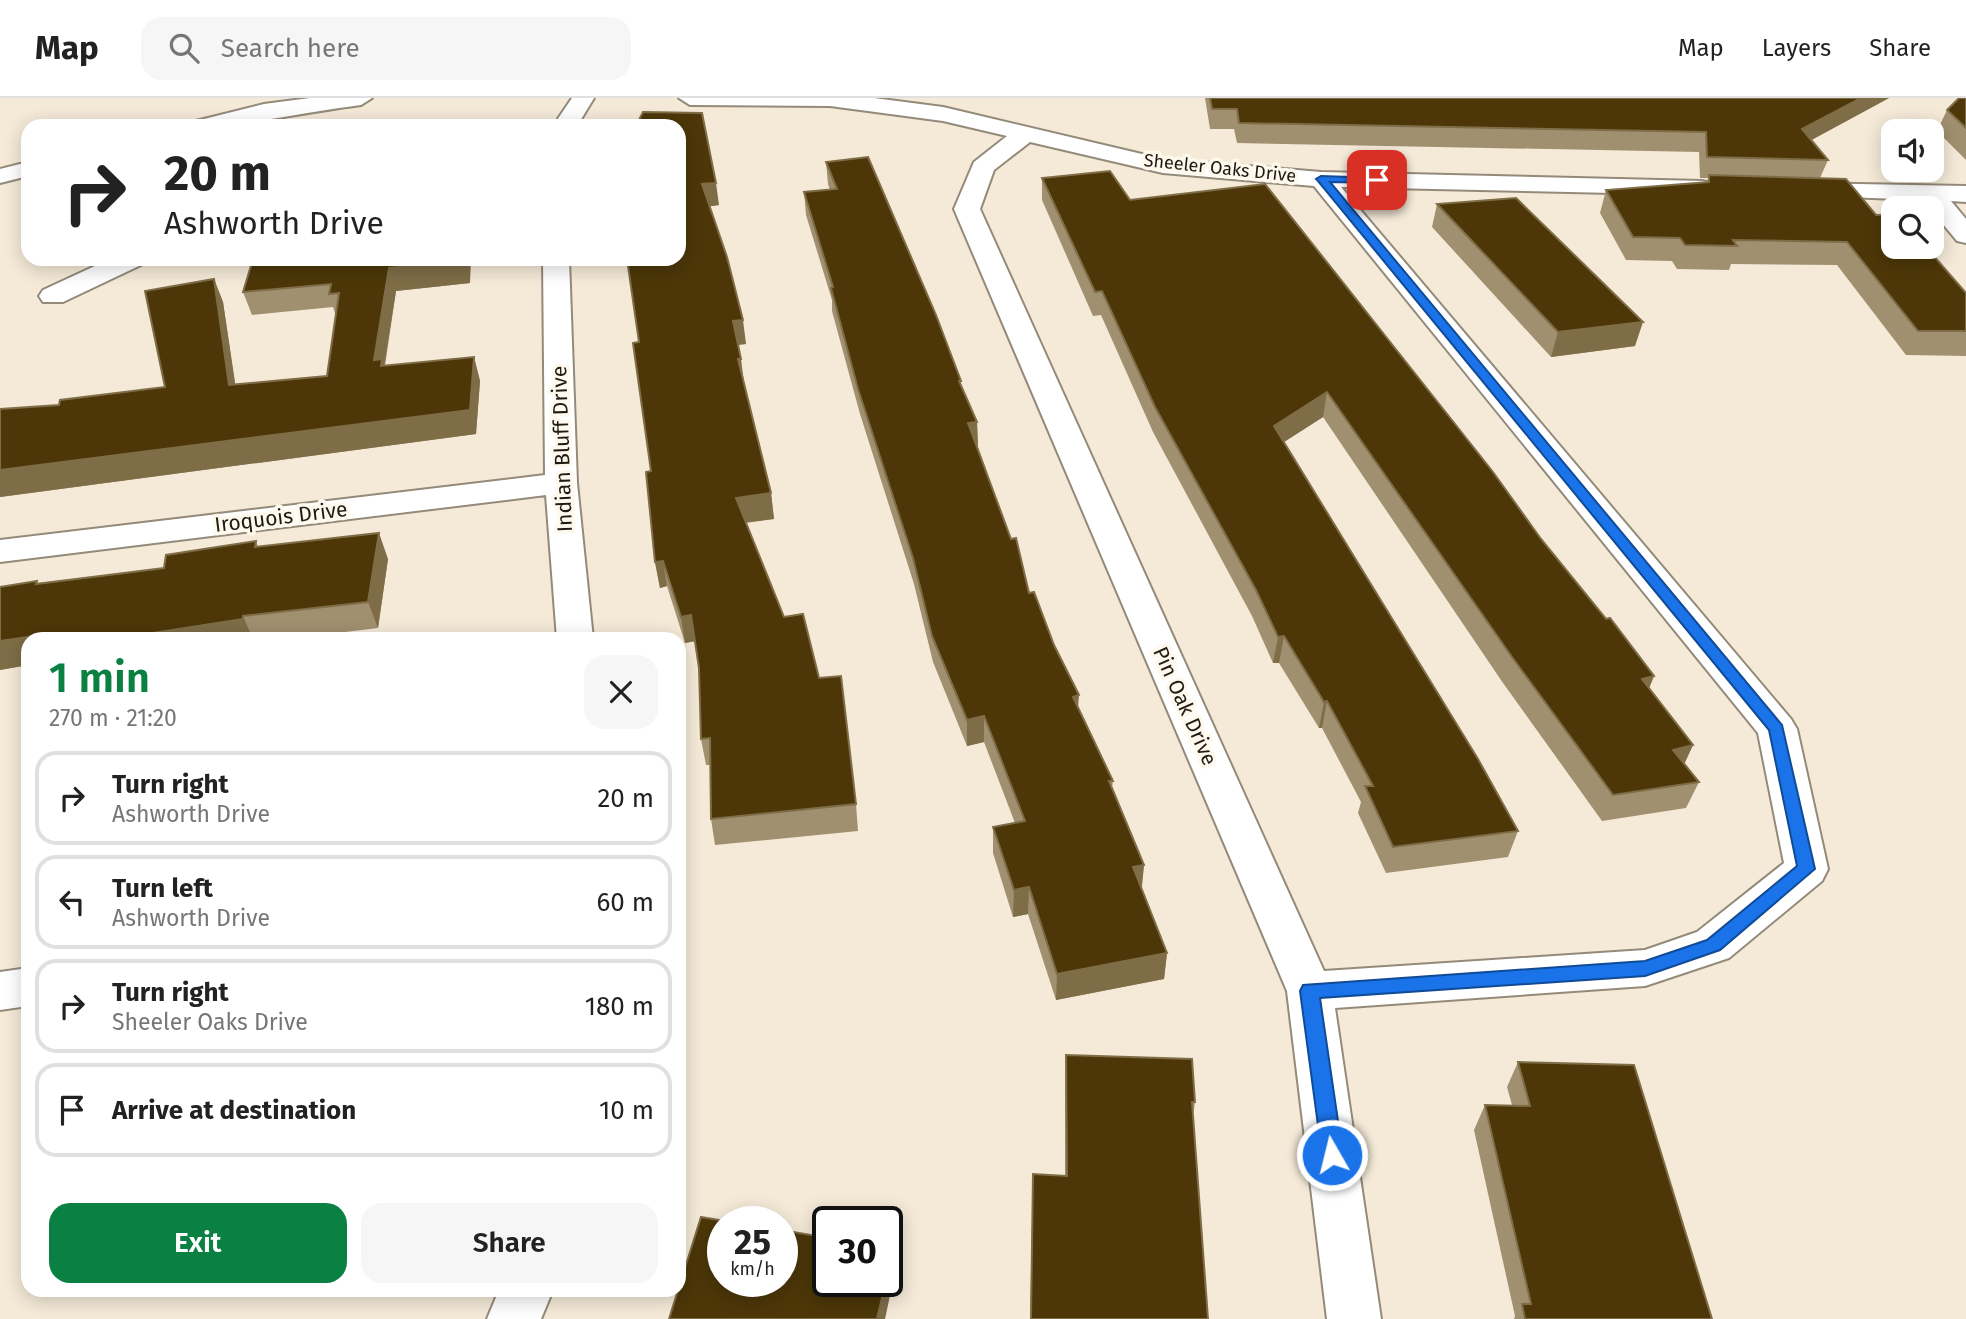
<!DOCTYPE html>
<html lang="en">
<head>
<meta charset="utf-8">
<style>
  :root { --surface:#fff; --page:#f6f6f6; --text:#222; --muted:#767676; --line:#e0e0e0; --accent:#0b8043 }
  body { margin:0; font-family:"Fira Sans",sans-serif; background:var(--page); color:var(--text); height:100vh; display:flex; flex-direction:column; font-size:26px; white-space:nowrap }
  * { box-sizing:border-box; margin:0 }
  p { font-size:23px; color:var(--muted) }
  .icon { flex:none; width:38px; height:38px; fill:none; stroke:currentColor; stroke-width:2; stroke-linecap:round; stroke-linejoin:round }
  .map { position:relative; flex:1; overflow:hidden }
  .details { position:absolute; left:21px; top:534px; width:665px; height:665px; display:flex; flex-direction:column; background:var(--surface); border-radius:21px; box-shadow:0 4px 18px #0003 }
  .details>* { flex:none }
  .banner { position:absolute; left:21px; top:21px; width:665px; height:147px; border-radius:21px; box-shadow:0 4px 18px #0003; background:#fff; color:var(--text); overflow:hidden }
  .fabs { position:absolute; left:1881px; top:21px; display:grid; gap:14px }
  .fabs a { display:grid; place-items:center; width:63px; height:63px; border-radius:14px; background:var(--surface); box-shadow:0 4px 18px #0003; font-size:35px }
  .speed { position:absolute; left:707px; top:1108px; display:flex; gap:14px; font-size:35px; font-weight:700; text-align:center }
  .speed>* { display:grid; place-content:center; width:91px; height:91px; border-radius:50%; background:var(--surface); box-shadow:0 4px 18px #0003; line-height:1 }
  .speed small { font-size:18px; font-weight:400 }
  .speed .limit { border:4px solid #111; border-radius:10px; background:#fff; color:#111 }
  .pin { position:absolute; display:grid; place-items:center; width:60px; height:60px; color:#fff; margin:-30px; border-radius:14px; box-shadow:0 4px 10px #0006 }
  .me { position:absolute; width:77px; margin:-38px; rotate:352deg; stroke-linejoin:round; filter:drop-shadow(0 0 5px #0008) }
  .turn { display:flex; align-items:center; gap:24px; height:147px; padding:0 28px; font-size:32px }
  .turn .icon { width:91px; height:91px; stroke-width:2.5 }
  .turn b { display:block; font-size:49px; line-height:60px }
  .round { display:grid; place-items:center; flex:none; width:74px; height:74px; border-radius:21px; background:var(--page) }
  .summary { display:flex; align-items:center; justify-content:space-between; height:119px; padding:0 28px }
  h1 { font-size:42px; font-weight:600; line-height:52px; color:var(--accent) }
  .action { display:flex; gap:14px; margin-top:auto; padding:14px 28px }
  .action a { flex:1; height:80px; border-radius:21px; background:var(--accent); color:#fff; font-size:28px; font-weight:600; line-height:80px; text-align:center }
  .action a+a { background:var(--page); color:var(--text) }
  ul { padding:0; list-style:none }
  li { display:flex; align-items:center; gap:21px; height:94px; margin:0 14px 10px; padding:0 14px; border:4px solid var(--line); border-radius:21px }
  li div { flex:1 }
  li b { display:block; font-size:26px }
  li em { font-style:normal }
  header { display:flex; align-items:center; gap:42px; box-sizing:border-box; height:98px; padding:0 35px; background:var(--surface); border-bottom:2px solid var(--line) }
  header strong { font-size:33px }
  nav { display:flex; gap:38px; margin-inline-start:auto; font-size:24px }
  .search { width:490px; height:63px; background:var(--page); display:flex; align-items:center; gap:18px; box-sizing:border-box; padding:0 24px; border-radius:21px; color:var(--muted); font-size:26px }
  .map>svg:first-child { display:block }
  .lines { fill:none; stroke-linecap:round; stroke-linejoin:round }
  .minor-casing { stroke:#948a7a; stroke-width:4 }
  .minor { fill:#fff; fill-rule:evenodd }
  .wall { fill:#a19070 }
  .shaded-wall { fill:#7f6d47 }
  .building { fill:#4d3709; stroke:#7f6d47; stroke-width:2 }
  .route { fill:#1a73e8; stroke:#114b97; stroke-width:2 }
  .labels { text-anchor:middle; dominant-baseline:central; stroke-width:7; stroke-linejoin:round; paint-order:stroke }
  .far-street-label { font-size:18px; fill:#1e1a14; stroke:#fef8ed }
  .street-label { font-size:21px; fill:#1e1a14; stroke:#fef8ed }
</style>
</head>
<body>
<header>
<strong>Map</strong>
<div class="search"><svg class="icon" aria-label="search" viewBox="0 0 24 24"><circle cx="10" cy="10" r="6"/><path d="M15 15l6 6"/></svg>Search here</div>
<nav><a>Map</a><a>Layers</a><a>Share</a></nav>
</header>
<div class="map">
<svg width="1966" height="1221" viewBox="0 0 1966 1221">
  <rect width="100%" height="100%" fill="#f5ead8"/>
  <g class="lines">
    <!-- minor casing -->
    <g class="minor-casing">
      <path id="minor" d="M310,0H372L361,7C305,14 249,28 192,28L196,23L264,6Z
        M572,0H594L577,28H553Z
        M679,0H874L943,9L1163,61L1321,74L1702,83L1711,85L1714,90L1711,95L1702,97L1341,89L1791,621L1797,631L1828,771L1822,783L1729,860L1645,888L1335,910L1381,1221H1327L1287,893L954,111L974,64L1007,38L943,23L830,8L690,7ZM1030,44L1163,75L1314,88L1758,635L1784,765L1697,834L1645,852L1324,873L980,111L994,72Z
        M28,64V78L0,85V71Z
        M1804,85L1966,88V104L1951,103L1966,121V145L1957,143L1923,102L1795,97L1792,92L1795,87Z
        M110,161H145L141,167L63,204H43L39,198L43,192Z
        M543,161H569L577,385L593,541H557L546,397L0,464V442L545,377Z
        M28,870V908L0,912V874Z
        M499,1192H553L541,1221H487Z"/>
    </g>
    <!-- minor -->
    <use href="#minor" class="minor"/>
  </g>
  <!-- wall -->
  <path class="wall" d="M1205,0H1889L1811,42L1828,62L1820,80L1876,117L1966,195V258L1906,257L1837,167L1731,166L1729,172L1677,171L1672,163L1626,162L1600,115L1606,92L1707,84L1708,80H1700L1699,54L1237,45L1234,31H1210Z
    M1966,0V62L1937,33L1947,12Z
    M643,14L719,107L710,108L746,246L738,247L744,285L771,395L774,421L746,425L784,519L819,580L856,706L858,733L715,747L711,721L710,667H706L701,641L699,570L695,543L685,545L667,488L660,490L655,464L651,373L639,244Z
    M826,64L962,289L977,324L978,349L1029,495L1078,610L1113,683L1112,690L1144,767L1142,790L1167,855L1164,881L1056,902L1028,816L1013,819L993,755V729L1015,725L984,644L967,648L933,564L914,486L860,316L832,213V202L806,117L804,94L830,92L828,86Z
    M1042,80L1130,102L1541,441L1654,578L1649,590L1693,647L1684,666L1699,684L1686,710L1602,723L1503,585L1323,319L1284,344L1518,733L1508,759L1386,775L1358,715L1361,704L1322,630H1319L1279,565H1273L1252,518L1153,334L1101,217L1093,218L1042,102Z
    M1437,106L1635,248L1551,259L1432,129Z
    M253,161L470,185L396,193L385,268L474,259L480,283L476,336L0,399V311L59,307L165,289L214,181L223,204L235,286L327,278L336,218L333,209L252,217L243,194Z
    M256,443L258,449L388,461L378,530L288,541H28V567L0,572V489L38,485L164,470Z
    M1066,957L1195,1004L1193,1018L1208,1221H1030L1033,1076L1065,1078V983Z
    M1518,964L1712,1221H1514L1515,1218L1474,1032L1485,1007H1512L1507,989Z"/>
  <!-- shaded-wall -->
  <path class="shaded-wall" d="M1861,0H1889L1795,51L1802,31Z
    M716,85L719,107L705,109L702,86Z
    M464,161H471L470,185L396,193L384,269L389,285L374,262L389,170Z
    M214,181L223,204L239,311L229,287Z
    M743,222L746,246L736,247L733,223Z
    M1643,224L1635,248L1551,259L1558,234Z
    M474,259L480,283L476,336L0,399V372Z
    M738,261H741L744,285Z
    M1327,294L1323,319L1270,353L1274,328Z
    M977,324L978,349L968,325Z
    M771,395L774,421L739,425L736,400Z
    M379,435L388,461L378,530L368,504Z
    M663,463L667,488L660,490L655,464Z
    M691,517L696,543L685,545L681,519Z
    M243,518L253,541H114Z
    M41,537L43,541H28V567L0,572V543Z
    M1284,538L1279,565H1273L1278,539Z
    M1654,578L1643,605L1642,581Z
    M1079,597L1077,624L1073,599Z
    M1327,603L1322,630H1319L1324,604Z
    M984,618V644L967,648V622Z
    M1693,647L1681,673L1673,652Z
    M1144,767L1141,793L1133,769Z
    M1029,789L1028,816L1013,819L1014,792Z
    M1167,855L1164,881L1056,902L1057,876Z
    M893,1151L895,1174L885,1221H877L886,1183H887V1176Z"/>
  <!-- building -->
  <path class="building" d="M1210,0H1861L1802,31L1828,62L1707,59L1706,34L1239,25L1237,11H1212Z
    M1959,0H1966V30L1947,12Z
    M643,14L702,15L716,85L702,86L727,159L743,222L733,223L741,261H738L771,395L736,400L784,519L803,516L819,580L841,578L856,706L711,721L710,640L701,641L699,570L691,517L681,519L663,463L655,464L646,374L651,373L633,245L639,244L627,161H679V28H636Z
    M478,25V28H436Z
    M868,59L936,217L961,283H959L977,324L968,325L1011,441L1016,440L1029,495L1034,494L1054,547L1079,597L1073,599L1113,683H1109L1144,767L1133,769L1167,855L1057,876L1029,789L1014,792L993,729L1025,723L984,618L967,622L932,538L913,460L858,291L831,190L833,189L804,94L837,91L826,64Z
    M1110,73L1130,102L1265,86L1493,374L1541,441L1606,521L1610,520L1654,578L1642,581L1693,647L1673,652L1699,684L1613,697L1512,559L1327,294L1274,328L1478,661L1518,733L1393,749L1365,688H1373L1327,603L1324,604L1284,538L1278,539L1256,492L1155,309L1102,193L1095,194L1042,80Z
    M1709,77L1846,81L1876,117H1894V149H1926L1966,195V233H1918L1847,144L1733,142L1737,148L1685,147L1680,140L1633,139L1606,92L1709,84Z
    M1516,100L1643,224L1558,234L1437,106Z
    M253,161H464V162L389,170L374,262L382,261L381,268L474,259L470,312L0,372V311L59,307L60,302L165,289L145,193L214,181L229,287L327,278L339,195L329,196L331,186L243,194Z
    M379,435L368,504L243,518V521L114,541H39L41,537L0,543V489L37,483L36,486L164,470L166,457L256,443L255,449Z
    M1066,957L1192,961L1195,1004H1192L1208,1221H1031L1033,1076L1067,1078Z
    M1518,964L1634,967L1712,1221H1525L1522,1206H1531L1485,1007L1530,1008Z
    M701,1119L731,1124H723V1183H782V1132L828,1140V1183H886L877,1221H669L678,1192H679V1189Z
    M887,1150L893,1151L887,1176Z"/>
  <!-- route -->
  <path class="route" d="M1321,78L1380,80L1382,82L1377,85L1330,84L1782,627L1815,771L1720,852L1645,878L1320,900L1343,1057L1340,1064L1332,1066L1325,1064L1322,1057L1300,893L1303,887L1645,863L1707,842L1797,768L1769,632L1318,83L1316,81Z"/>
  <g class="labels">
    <!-- far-street labels -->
    <g class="far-street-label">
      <text transform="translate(1220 70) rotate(6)">Sheeler Oaks Drive</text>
    </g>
    <!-- street labels -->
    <g class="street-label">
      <text transform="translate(562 351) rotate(-92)">Indian Bluff Drive</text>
      <text transform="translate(281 419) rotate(-7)">Iroquois Drive</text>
      <text transform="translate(1185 608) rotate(66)">Pin Oak Drive</text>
    </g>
  </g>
</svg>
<div class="fabs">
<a><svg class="icon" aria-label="sound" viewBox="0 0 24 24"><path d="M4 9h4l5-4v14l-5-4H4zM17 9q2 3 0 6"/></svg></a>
<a><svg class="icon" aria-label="search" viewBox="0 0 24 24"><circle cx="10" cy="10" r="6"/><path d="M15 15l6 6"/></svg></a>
</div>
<div class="speed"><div>25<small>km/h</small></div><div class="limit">30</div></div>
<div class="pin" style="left:1377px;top:82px;background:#d93025"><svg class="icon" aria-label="arrive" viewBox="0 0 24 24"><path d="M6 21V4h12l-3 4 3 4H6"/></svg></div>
<svg class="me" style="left:1332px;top:1057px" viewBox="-20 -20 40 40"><circle r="17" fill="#1a73e8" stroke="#fff" stroke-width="3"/><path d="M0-11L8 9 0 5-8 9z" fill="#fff"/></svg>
<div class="banner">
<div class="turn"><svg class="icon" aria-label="right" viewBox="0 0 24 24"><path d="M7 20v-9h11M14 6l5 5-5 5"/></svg><div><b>20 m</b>Ashworth Drive</div></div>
</div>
<section class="details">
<div class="summary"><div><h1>1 min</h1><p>270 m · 21:20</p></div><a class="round"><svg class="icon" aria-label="close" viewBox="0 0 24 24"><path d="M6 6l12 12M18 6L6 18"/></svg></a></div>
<ul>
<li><svg class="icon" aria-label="right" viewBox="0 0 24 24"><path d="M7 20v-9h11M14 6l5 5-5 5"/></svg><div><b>Turn right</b><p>Ashworth Drive</p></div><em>20 m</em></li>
<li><svg class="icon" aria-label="left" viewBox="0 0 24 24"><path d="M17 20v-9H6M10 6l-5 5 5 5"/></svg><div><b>Turn left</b><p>Ashworth Drive</p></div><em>60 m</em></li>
<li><svg class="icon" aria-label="right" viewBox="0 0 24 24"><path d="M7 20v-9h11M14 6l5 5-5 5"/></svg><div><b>Turn right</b><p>Sheeler Oaks Drive</p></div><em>180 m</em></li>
<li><svg class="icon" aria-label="arrive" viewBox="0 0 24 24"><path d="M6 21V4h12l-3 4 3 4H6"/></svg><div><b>Arrive at destination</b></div><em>10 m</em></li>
</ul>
<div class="action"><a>Exit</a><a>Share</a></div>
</section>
</div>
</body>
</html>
